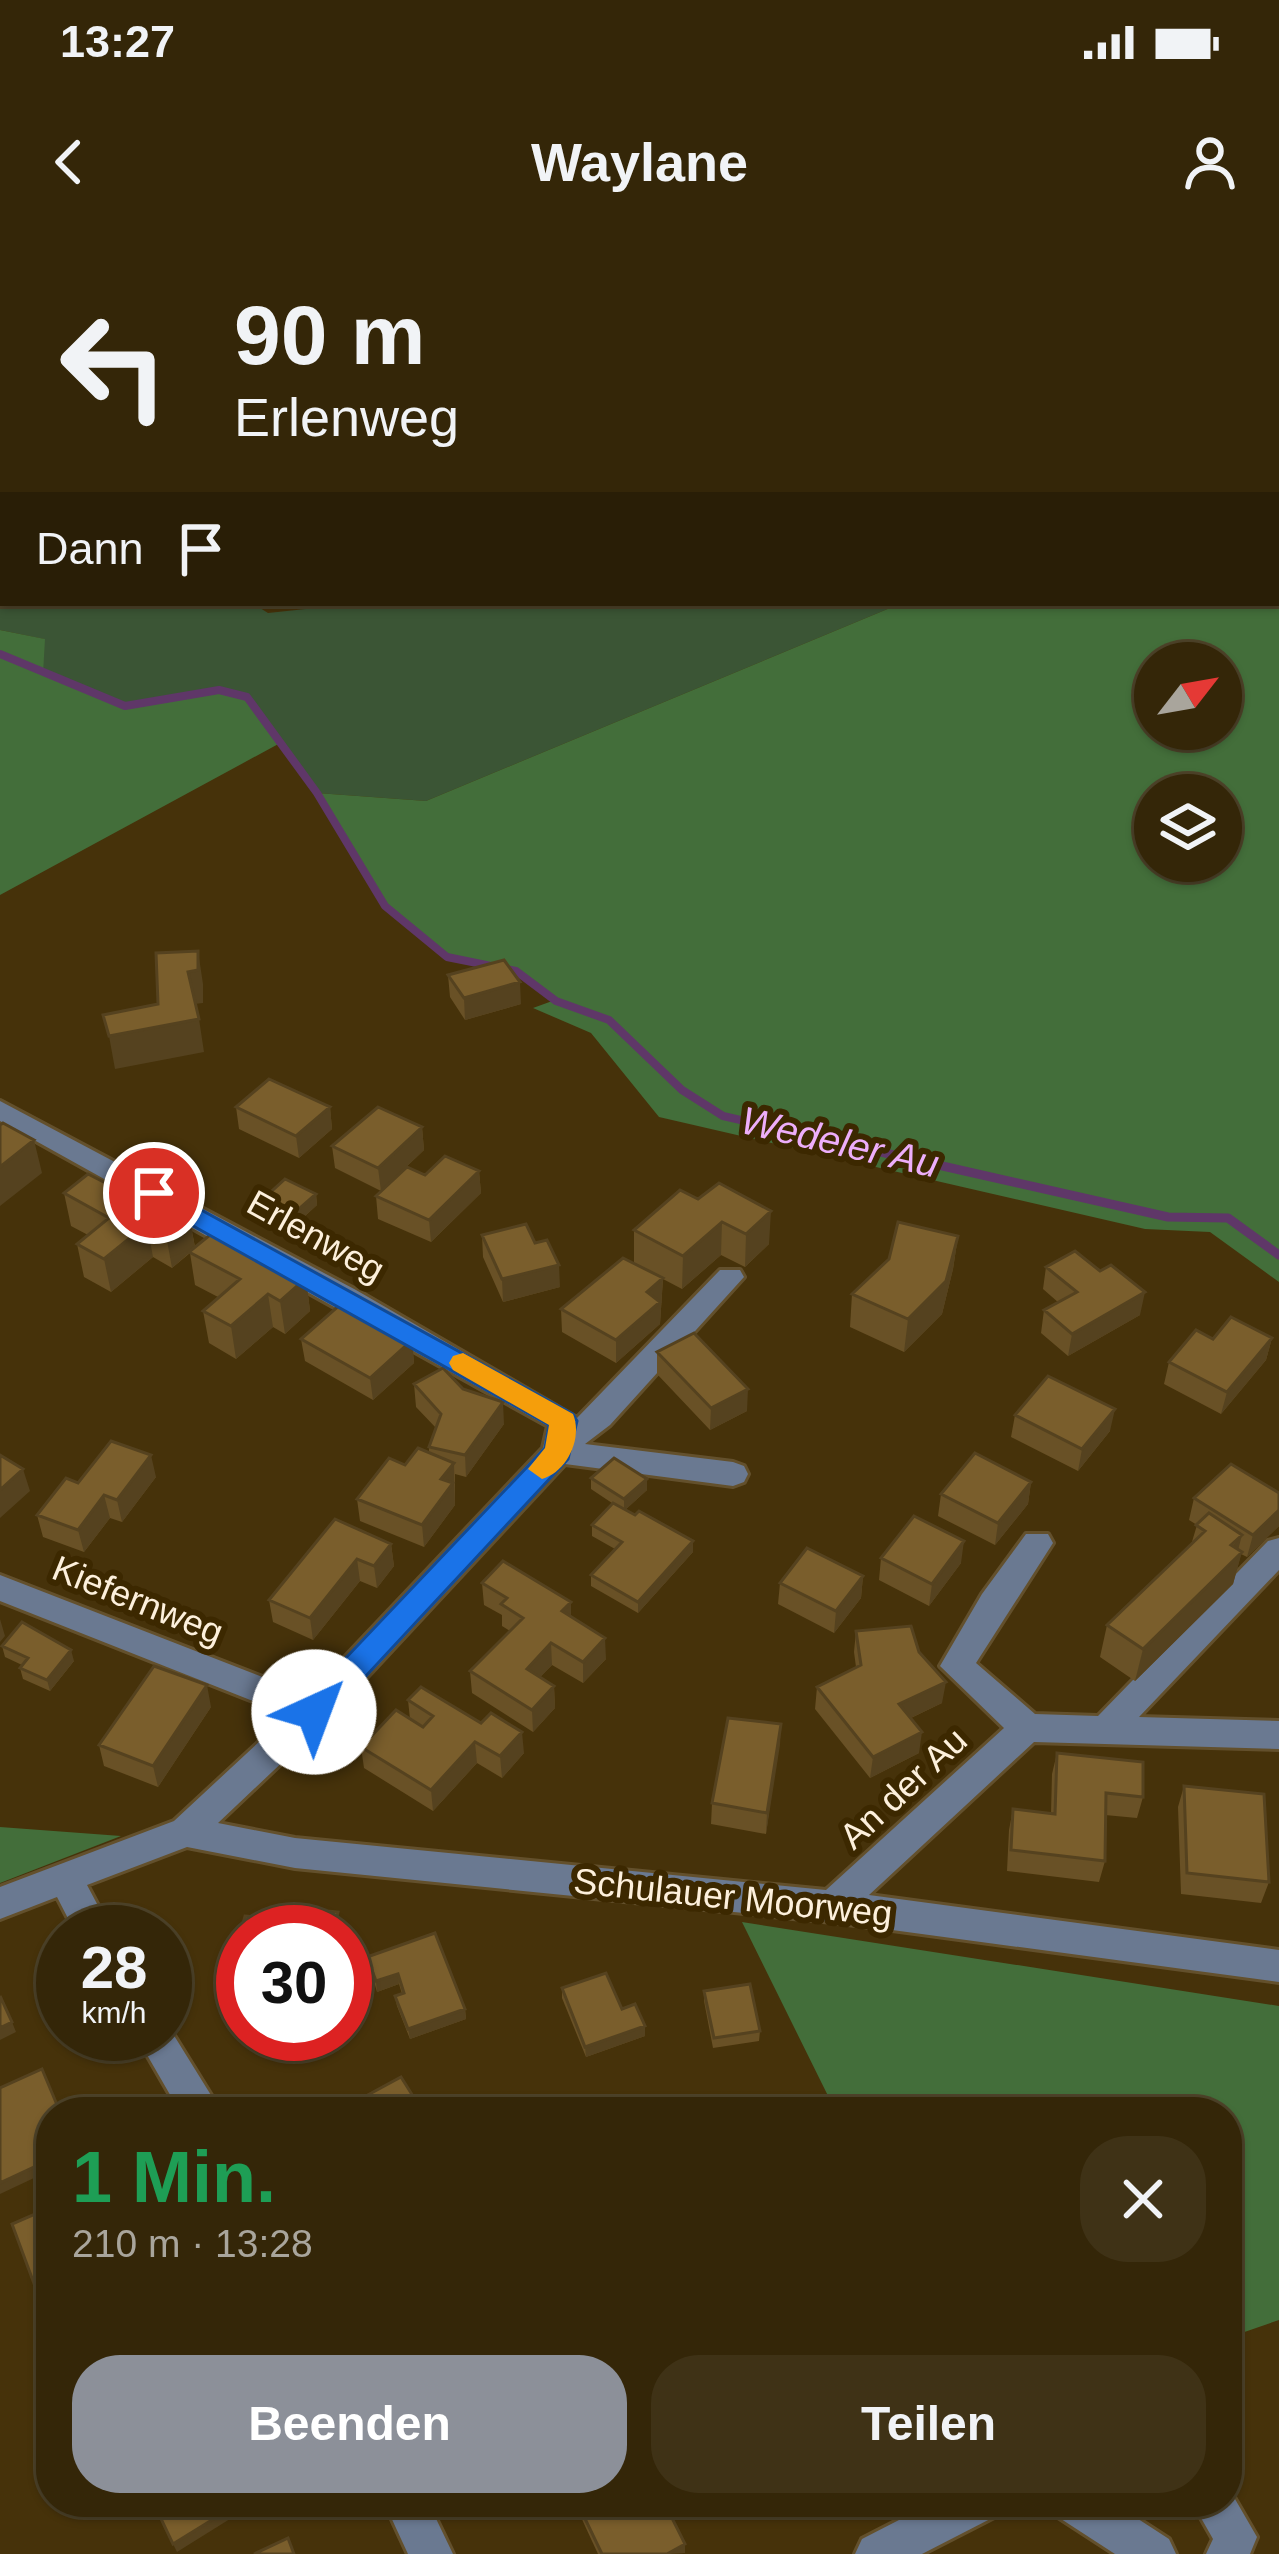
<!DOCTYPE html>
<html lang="de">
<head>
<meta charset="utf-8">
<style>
  :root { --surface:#342608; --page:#3f3216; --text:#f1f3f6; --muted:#a9a59c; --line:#4e4329; --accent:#8c9099 }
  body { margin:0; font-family:Helvetica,sans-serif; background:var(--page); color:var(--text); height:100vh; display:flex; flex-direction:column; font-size:45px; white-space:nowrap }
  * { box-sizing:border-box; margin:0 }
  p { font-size:39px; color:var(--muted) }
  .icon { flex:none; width:66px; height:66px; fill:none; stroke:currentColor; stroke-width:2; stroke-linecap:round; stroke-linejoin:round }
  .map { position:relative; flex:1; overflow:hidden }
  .side { position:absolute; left:36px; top:1857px; width:1206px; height:420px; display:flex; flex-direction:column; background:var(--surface); border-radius:48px; box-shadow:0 3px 9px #0004,0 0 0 3px var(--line) }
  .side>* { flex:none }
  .hud { position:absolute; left:0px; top:0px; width:1281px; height:366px; box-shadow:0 3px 9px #0004,0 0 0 3px var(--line); background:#342608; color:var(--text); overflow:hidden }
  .needle { width:78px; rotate:59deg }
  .tools { position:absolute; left:1134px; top:402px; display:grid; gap:24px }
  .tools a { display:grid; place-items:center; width:108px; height:108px; border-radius:50%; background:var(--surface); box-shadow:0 3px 9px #0004,0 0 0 3px var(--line); font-size:60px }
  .speed { position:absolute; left:36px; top:1665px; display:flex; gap:24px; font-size:60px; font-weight:700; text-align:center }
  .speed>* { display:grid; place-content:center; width:156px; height:156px; border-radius:50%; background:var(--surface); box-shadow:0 3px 9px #0004,0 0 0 3px var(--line); line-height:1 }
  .speed small { font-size:30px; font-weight:400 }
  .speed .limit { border:18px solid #d22; background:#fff; color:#111 }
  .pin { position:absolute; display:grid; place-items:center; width:102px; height:102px; color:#fff; margin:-51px; border:6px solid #fff; border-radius:50%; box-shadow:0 3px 12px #0007 }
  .me { position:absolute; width:132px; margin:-66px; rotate:43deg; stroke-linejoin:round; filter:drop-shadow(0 0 9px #0008) }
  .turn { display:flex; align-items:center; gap:42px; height:252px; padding:0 36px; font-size:54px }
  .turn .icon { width:156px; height:156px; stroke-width:2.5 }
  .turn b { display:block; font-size:84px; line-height:102px }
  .then { display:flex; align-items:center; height:114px; padding:0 36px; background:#0003; gap:24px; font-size:45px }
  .round { display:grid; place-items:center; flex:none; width:126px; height:126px; border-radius:48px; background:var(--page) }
  .head { display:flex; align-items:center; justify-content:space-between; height:204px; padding:0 36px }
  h1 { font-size:72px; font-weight:700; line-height:90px; color:#1e9e55 }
  .action { display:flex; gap:24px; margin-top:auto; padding:24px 36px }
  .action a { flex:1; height:138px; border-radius:48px; background:var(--accent); color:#fff; font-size:48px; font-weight:700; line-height:138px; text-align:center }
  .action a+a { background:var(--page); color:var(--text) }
  .status { display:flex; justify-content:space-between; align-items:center; height:84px; padding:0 60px; background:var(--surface); direction:ltr }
  .status svg { height:33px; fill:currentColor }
  header { display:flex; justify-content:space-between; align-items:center; height:156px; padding:0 36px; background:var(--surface); font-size:54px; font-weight:700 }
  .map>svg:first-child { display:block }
  .green { fill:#3b5535 }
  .forest { fill:#436e3a; fill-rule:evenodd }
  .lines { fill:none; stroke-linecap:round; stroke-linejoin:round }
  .stream-far1 { stroke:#5f3768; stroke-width:8 }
  .stream { stroke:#5f3768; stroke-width:9 }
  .minor-casing { stroke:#63502c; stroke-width:6 }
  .minor { fill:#6a7991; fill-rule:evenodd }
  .wall { fill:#695126 }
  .shaded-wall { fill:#55421f }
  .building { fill:#7a5e2c; stroke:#55421f; stroke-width:3 }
  .route { fill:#1a73e8; stroke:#114b97; stroke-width:3 }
  .slow { fill:#f59e0b }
  .labels { text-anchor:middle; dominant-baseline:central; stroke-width:12; stroke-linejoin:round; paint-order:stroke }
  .street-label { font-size:36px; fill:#fdf0dc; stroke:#3c2800 }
  .water-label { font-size:39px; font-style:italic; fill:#edaefa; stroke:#3c2800 }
</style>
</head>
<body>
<div class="status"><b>13:27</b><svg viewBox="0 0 49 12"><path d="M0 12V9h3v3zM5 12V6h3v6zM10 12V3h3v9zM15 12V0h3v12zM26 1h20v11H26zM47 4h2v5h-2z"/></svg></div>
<header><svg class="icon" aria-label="back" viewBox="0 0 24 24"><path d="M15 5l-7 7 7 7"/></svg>Waylane<svg class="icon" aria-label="person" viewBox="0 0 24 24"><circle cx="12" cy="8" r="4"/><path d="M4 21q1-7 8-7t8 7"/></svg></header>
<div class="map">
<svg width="1279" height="2314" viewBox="0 0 1279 2314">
  <rect width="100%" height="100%" fill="#46320a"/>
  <!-- green -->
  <path class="green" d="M0,21L3,363H252L268,373L362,363H902L426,561L317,553L252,462C212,435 166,472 122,465C96,461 67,444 42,434L44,399L0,390Z"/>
  <!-- forest -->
  <path class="forest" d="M806,0H1279V1042L1210,992L1145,989L659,877L591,793L533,768L555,760L516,731L447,717L406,684L385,666L317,553L426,561L902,363H1278V3ZM1155,423H1221V489H1155ZM1155,555H1221V621H1155Z
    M0,390L45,399L43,434L125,466L232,451L252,461L282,502L0,655Z
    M0,1587L121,1596L0,1643Z
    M742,1682L1279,1766V2080L1230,2097L1227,2093V1872H836Z"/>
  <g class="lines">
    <!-- stream-far1 -->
    <path class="stream-far1" d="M0,414L125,466L219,450L247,457L317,553L385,666L447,717L516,731L556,761L609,780L682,850L723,876L801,894"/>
    <!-- stream -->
    <path class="stream" d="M788,891L1168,977L1228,978L1279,1015"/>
    <!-- minor casing -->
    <g class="minor-casing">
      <path id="minor" d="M183,0H214L216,3H185Z
        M599,0H618L620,3H601Z
        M0,861L356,1050L577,1178L720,1030H740L744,1037L610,1185L585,1204L733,1222L744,1226L748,1234L744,1242L733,1246L565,1224L326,1481L218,1583L295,1598L826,1650L1004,1488L940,1426L982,1354L1026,1294H1048L1053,1303L976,1423L1035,1474L1098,1476L1268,1301L1279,1298V1330L1139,1477L1279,1481V1509L1034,1502L869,1655L1279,1710V1742L833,1682L295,1628L187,1607L87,1645L112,1692H75L57,1657L0,1679V1647L174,1581L288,1475L0,1361V1335L309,1455L543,1208L548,1186L0,881Z
        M165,1781L214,1860L220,1872H180L135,1794H165Z
        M1228,2247L1257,2297L1250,2314H1206L1213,2299L1192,2262H1227Z
        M384,2262H428L453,2314H408Z
        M934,2262H1000L994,2277L922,2314H855L862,2299Z
        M1052,2262H1112L1169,2299L1176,2314H1115L1058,2277Z"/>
    </g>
    <!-- minor -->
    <use href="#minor" class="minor"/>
  </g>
  <!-- wall -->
  <path class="wall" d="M87,0H140V3H88Z
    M334,0H391V3H334Z
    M448,735L521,764L465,780L450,757Z
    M236,867H330L332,889L299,918L239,889Z
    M422,887L424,910L381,951L335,928L332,906Z
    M479,931L481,953L431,1002L378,979L376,956L425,935Z
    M680,950L769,1004L745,1027L721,1015L682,1049L663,1039L660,1084L616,1123L562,1092L561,1069L634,1023V990Z
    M64,953L127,954L189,975L195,1007L306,1038L310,1071L285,1094L273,1087L236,1119L209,1103L203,1071L218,1057L195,1045L190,1013L172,1028L153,1017L111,1052L84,1037L77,1004L88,995L71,986Z
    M316,954L317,965L293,987L262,973L261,961Z
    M482,995L560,1047L503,1062L483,1017Z
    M958,996L953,1029L942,1074L904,1112L850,1087L852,1054Z
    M1046,1027L1100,1031L1140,1075L1068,1116L1041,1093L1044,1070L1059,1063L1043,1049Z
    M1272,1098L1266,1120L1221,1174L1164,1144L1169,1122L1213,1099Z
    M301,1099L412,1100L414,1123L373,1160L305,1121Z
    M657,1112L747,1171L710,1190L657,1134Z
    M414,1144L463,1149L504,1184L466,1237L455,1234V1265L424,1307L360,1281L357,1259L405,1225L429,1213V1207L436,1188L416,1167Z
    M1015,1175L1110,1191L1078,1231L1011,1197Z
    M156,1237L122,1282L110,1278L84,1312L43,1297L37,1275L78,1243Z
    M591,1238L647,1250L625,1270L693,1312L638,1373L591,1346V1335L615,1309L592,1296V1285L612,1263L591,1249Z
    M1031,1242L1028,1264L995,1305L938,1276L941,1254Z
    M1279,1253V1286L1247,1317L1241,1314L1233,1344L1135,1441L1100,1417L1107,1385L1191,1305L1197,1285L1189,1280L1194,1258Z
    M391,1304L394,1326L377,1348L360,1341L313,1400L273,1382L269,1360Z
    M881,1318L961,1323L929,1366L879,1340Z
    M863,1336L861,1358L834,1393L778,1364L780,1343Z
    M482,1343L571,1362V1377L606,1419L583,1443L552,1425L540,1437L554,1446L555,1468L533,1492L472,1453L470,1431L510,1391L502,1386V1375L484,1365Z
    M856,1391L919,1412L942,1463L911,1478L919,1513L870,1538L815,1469L817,1447L856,1427L854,1412Z
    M2,1406L74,1421L50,1451L23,1439L20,1428L22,1425L5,1417Z
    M408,1460L524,1513L502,1538L477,1523L433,1571L364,1528L361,1507L410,1479Z
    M211,1467L158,1547L104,1526L99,1505Z
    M781,1484L766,1594L711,1584L712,1563Z
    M1057,1513L1143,1557L1137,1578L1105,1575V1621L1099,1642L1007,1631L1009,1590L1013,1569L1051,1574L1052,1534Z
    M1184,1546L1269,1642L1261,1663L1181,1654L1178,1567Z
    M367,1717L465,1769L466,1779L410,1799L397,1766L395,1756L402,1754L399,1744L377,1752Z
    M562,1748L622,1769L645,1796L586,1817L562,1758Z
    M704,1751L760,1791L759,1801L713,1808L704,1761Z
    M574,2262H664L685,2313L598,2314Z"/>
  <!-- shaded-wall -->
  <path class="shaded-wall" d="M198,711L203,744V763L194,764L188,732Z
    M520,742L521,764L465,780L464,758Z
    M199,779L204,812L115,829L109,796Z
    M330,867L332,889L299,918L296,896Z
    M422,887L424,910L381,951L378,928Z
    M34,900L42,933L0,966V927Z
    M479,931L481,953L431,1002L429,980Z
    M316,954L317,965L293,987L291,976Z
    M771,971L769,1004L745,1027L746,994Z
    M189,975L195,1008L172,1028L166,995Z
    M722,982L721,1015L682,1049L683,1016Z
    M147,984L153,1017L111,1052L104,1019Z
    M958,996L953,1029L942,1074L904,1112L908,1079Z
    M559,1025L560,1047L503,1062L502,1039Z
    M306,1038L310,1071L285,1094L280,1061Z
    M663,1038L660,1084L616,1123V1100L647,1052Z
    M1145,1052L1140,1075L1068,1116L1072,1094Z
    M268,1054L273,1087L236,1119L231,1086Z
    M1272,1098L1266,1120L1221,1174L1227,1152Z
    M412,1100L414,1123L373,1160L370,1138Z
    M748,1149L747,1171L710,1190L711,1168Z
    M503,1162L504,1184L466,1237L465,1215Z
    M1115,1169L1110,1191L1078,1231L1082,1209Z
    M151,1215L156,1237L122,1282L117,1260Z
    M454,1223L455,1265L424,1307L422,1285L441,1239Z
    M23,1229L30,1251L0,1278V1250Z
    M647,1239V1250L624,1271V1259Z
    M1031,1242L1028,1264L995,1305L998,1283Z
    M104,1255L110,1278L84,1312L78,1290Z
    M1279,1270V1286L1247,1317L1253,1295Z
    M1242,1295L1236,1318L1242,1312L1233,1344L1135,1441L1143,1409Z
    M693,1301V1312L638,1373V1362Z
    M964,1301L961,1323L929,1366L932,1344Z
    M391,1304L394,1326L377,1348L374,1326Z
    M357,1319L360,1341L313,1400L310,1378Z
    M863,1336L861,1358L834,1393L836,1371Z
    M571,1362V1384L562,1371Z
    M0,1379L5,1396L0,1402Z
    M605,1398L606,1419L583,1443V1422Z
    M551,1403L552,1425L528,1450L527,1429Z
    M71,1410L74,1421L50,1451L47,1440Z
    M946,1442L942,1463L896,1485L899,1464Z
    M207,1445L211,1467L158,1547L153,1526Z
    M554,1446L555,1468L533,1492L532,1470Z
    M781,1484L780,1505L766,1594L767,1573Z
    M522,1492L524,1513L502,1538L500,1516Z
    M922,1492L919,1513L870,1538L873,1517Z
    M475,1502L477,1523L433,1571L431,1550Z
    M398,1734L399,1744L377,1752L376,1741Z
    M465,1769L466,1779L410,1799L408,1789Z
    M12,1782L16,1792L0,1800V1788Z
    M645,1786V1796L586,1817L585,1807Z
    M51,1919V1930L0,1954V1943Z
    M241,2262H257L177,2312L173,2304Z
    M685,2304V2313L667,2314Z"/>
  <!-- building -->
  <path class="building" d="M115,0H137V3H114Z
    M150,0H171L175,3H154Z
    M352,0H391L379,3H348L355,1Z
    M572,0H602L606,3H571Z
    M198,711V730L188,732L199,779L109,796L103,775L158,764L156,713Z
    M504,720L520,742L464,758L448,735Z
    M269,839L330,867L296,896L236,867Z
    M378,867L422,887L378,928L332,906Z
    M3,883L34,900L0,927V885Z
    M445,916L479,931L429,980L376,956L407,927L425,935Z
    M88,934L127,954L136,947L189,975L166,995L147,984L104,1019L77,1004L109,978L64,953Z
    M285,939L316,954L291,976L261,961Z
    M719,943L771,971L746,994L722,982L683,1016L634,990L680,950L698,959Z
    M898,982L958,996L946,1041L908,1079L852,1054L889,1019Z
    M526,984L535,1003L547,1000L559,1025L502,1039L482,995Z
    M216,990L306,1038L280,1061L268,1054L231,1086L203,1071L240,1039L189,1012Z
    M1075,1011L1100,1031L1111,1025L1145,1052L1072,1094L1044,1070L1077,1052L1046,1027Z
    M623,1018L663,1038L647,1052L660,1062L616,1100L561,1069Z
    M343,1062L412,1100L370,1138L301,1099Z
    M1231,1077L1272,1098L1227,1152L1169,1122L1196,1090L1213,1099Z
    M694,1093L748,1149L711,1168L657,1112Z
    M443,1128L463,1149L503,1162L465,1215L429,1207L441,1174L414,1144Z
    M1048,1136L1115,1169L1082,1209L1015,1175Z
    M111,1201L151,1215L117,1260L104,1255L78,1290L37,1275L66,1238L78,1243Z
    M418,1208L454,1223L441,1239L453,1243L422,1285L357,1259L389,1218L405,1225Z
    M975,1213L1031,1242L998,1283L941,1254Z
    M0,1215L23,1229L0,1250Z
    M614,1218L647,1239L624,1259L591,1238Z
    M1231,1224L1279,1253V1270L1253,1295L1194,1258Z
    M613,1263L635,1275L639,1271L693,1301L638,1362L591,1335L622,1302L592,1285Z
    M1209,1273L1242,1295L1231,1305L1242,1312L1143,1409L1107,1385L1205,1291L1196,1285Z
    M914,1276L964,1301L932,1344L881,1318Z
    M335,1279L391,1304L374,1326L357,1319L310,1378L269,1360Z
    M807,1308L863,1336L836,1371L780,1343Z
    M503,1321L571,1362L562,1371L605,1398L583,1422L551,1403L527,1429L554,1446L532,1470L470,1431L523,1378L501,1364L507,1358L482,1343Z
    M22,1382L71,1410L47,1440L20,1428L28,1418L2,1406Z
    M911,1386L919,1412L946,1442L899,1464L922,1492L873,1517L817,1447L861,1425L856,1391Z
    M154,1426L207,1445L153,1526L99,1505Z
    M421,1447L481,1483L491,1473L522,1492L500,1516L475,1502L431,1550L361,1507L396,1470L423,1487L433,1476L408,1460Z
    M728,1478L781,1484L767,1573L712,1563Z
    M1057,1513L1143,1522V1557L1106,1553L1105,1621L1011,1610L1013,1569L1055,1574Z
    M1184,1546L1264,1554L1269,1642L1187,1633Z
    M317,1670L338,1672L333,1692H312Z
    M245,1676L304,1681L302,1692H243V1707L237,1706Z
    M435,1693L465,1769L408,1789L395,1756L404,1753L398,1734L376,1741L367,1717Z
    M606,1733L622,1769L635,1764L645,1786L585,1807L562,1748Z
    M750,1744L760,1791L714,1798L704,1751Z
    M0,1756L12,1782L0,1788Z
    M42,1829L60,1872H51V1919L0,1943V1848Z
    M401,1837L423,1872H373L364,1857Z
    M549,1863L553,1872H523Z
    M51,1967V2073L46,2076L12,1984Z
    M153,2262H241L173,2304Z
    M577,2262H664L685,2304L667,2314H602Z
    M288,2298L294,2314H254Z"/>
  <!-- route -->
  <path class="route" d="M154,944L573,1174L577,1181L568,1219L325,1480L314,1484L303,1480L299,1472L303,1463L545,1208L549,1185L145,959L141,953L145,947Z"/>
  <!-- slow -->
  <path class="slow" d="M463,1113L573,1174C583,1198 567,1232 542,1239L528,1229L545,1208L549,1185L453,1130L449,1123L453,1116Z"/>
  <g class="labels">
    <!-- street labels -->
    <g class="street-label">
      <text transform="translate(316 996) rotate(29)">Erlenweg</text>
      <text transform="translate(138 1360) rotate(22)">Kiefernweg</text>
      <text transform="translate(903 1548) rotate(-43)">An der Au</text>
      <text transform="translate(733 1657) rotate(6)">Schulauer Moorweg</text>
    </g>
    <!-- water labels -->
    <g class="water-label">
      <text transform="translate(840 902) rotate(13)">Wedeler Au</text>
    </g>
  </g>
</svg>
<div class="tools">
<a><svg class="needle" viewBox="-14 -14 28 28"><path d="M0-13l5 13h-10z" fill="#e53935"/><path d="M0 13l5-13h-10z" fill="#a9a59c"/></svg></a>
<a><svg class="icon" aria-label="layers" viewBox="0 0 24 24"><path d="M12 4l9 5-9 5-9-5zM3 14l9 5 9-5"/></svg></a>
</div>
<div class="speed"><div>28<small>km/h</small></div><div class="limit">30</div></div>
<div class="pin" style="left:154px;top:953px;background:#d93025"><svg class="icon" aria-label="arrive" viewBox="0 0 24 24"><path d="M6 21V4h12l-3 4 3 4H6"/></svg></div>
<svg class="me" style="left:314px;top:1472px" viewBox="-20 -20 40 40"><circle r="19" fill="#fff"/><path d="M0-13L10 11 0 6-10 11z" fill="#1a73e8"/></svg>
<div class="hud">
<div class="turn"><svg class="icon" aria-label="left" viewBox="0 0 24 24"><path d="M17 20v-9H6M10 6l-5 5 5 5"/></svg><div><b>90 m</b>Erlenweg</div></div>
<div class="then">Dann<svg class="icon" aria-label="arrive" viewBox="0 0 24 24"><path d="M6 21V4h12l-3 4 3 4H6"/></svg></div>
</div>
<section class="side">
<div class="head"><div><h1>1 Min.</h1><p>210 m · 13:28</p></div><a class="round"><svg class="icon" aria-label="close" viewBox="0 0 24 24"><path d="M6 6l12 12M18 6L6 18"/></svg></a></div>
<div class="action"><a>Beenden</a><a>Teilen</a></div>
</section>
</div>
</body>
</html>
